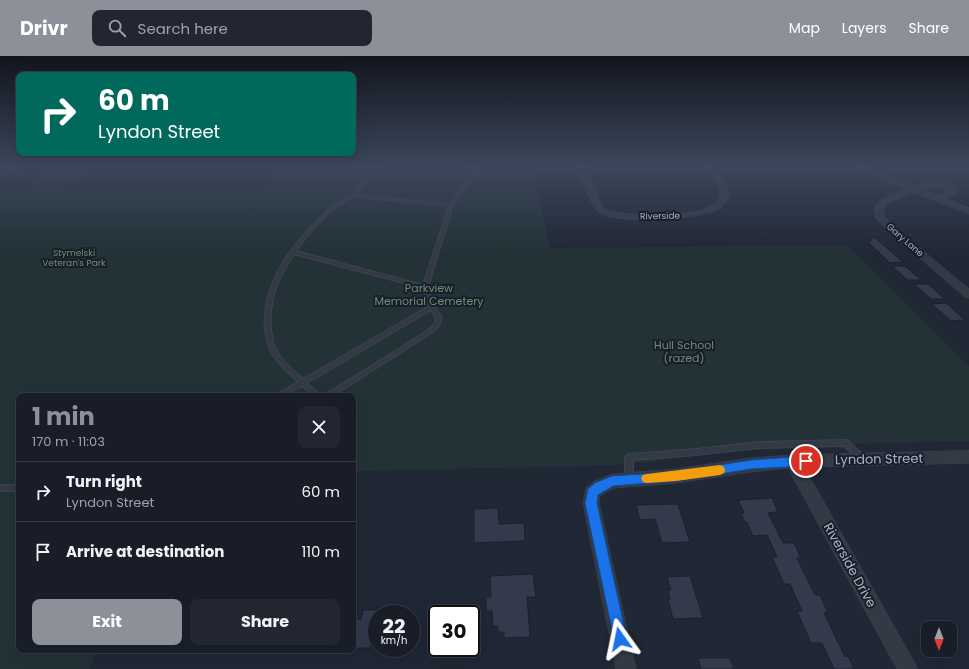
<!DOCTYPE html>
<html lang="en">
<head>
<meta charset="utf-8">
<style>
  :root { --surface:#181d28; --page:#212630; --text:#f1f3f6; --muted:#9fa2a8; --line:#363b45; --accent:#8c9099 }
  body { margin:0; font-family:Poppins,sans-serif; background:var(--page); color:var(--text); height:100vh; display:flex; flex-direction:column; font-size:15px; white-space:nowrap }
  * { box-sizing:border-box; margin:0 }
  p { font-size:13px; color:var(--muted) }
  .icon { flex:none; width:22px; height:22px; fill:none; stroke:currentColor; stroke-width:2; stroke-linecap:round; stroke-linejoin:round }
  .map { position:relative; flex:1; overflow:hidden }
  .details { position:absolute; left:16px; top:337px; width:340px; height:260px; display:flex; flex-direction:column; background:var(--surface); border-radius:8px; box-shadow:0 4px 16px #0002,0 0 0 1px var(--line) }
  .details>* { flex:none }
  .hud { position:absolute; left:16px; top:16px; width:340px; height:84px; border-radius:8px; box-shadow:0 4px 16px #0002,0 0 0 1px var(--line); background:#00695c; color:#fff; overflow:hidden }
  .needle { width:26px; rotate:180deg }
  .buttons { position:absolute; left:921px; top:565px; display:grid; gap:8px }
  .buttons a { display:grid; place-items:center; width:36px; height:36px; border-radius:8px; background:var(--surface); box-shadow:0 4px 16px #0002,0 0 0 1px var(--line); font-size:20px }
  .speed { position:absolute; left:368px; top:549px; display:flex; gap:8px; font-size:20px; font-weight:700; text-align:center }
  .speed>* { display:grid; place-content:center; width:52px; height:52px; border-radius:50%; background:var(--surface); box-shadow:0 4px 16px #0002,0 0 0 1px var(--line); line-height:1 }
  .speed small { font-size:10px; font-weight:400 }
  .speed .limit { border:2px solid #111; border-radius:6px; background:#fff; color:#111 }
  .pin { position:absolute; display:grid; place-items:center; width:34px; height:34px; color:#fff; margin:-17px; border:2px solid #fff; border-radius:50%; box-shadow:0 1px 4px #0007 }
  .me { position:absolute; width:44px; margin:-22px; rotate:348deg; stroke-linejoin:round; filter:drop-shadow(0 0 3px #0008) }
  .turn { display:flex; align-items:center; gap:14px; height:84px; padding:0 16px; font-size:18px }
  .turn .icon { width:52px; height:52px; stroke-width:2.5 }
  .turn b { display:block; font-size:28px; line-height:34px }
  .round { display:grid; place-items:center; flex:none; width:42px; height:42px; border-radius:8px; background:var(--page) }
  .overview { display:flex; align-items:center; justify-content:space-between; height:68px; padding:0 16px }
  h1 { font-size:24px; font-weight:700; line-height:30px; color:var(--accent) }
  .primary-button { display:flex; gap:8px; margin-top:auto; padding:8px 16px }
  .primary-button a { flex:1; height:46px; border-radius:8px; background:var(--accent); color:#fff; font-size:16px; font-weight:700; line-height:46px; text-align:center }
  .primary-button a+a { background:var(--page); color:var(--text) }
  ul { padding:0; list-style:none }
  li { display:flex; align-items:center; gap:12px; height:60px; padding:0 16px; border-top:1px solid var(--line) }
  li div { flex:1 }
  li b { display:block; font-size:15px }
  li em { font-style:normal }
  header { display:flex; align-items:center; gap:24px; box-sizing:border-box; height:56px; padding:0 20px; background:var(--accent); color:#fff }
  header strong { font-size:19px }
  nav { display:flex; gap:22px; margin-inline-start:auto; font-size:14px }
  .search { width:280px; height:36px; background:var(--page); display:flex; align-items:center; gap:10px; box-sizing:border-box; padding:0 14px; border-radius:8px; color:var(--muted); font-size:15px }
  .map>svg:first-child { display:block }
  .green { fill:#223236 }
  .building { fill:#323a4c; stroke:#1b202c }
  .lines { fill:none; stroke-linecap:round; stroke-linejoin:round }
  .service-casing { stroke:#3d424f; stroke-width:2 }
  .minor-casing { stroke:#3d424f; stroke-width:1 }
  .service { fill:#343946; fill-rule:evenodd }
  .minor { fill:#343946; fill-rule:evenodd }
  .route { fill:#1a73e8; stroke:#114b97 }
  .slow { fill:#f59e0b }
  .labels { text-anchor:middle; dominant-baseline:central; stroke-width:4; stroke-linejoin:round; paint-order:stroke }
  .far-street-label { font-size:9px; fill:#aeb3c3; stroke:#191e2a }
  .far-park-label { font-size:9px; fill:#679275; stroke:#191e2a }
  .park-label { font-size:11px; fill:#679275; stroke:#191e2a }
  .near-street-label { font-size:13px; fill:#aeb3c3; stroke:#191e2a }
</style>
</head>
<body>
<header>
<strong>Drivr</strong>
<div class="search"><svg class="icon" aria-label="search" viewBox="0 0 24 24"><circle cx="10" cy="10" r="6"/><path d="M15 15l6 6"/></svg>Search here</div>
<nav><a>Map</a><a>Layers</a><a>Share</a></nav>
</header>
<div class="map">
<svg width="969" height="613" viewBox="0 0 969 613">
  <rect width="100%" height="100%" fill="#202735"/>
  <!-- green -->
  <path class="green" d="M280,110H531L550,192L847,189L969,310V385L770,390L650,406L600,410L353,415V340H19V594H98L89,613H0V134L268,131Z
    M49,114H89L68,131L26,132Z"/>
  <!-- building -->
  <path class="building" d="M874,181L894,198L903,206L890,207L869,187Z
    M892,210H905L921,224H907Z
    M914,228H928L945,243H931Z
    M946,247L965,264L951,265L932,248Z
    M772,442L778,456L768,457L783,487H794L801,502H797L815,539H820L828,557H824L845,601L848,600L854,613H834L822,587H811L797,555H802L790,528H784L772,501H777L767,479L753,480L747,466H745L741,457H744L738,444Z
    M678,448L690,486L662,487L655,463L640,464L636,449Z
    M498,452L499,468L524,467L525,485L474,487V453Z
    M533,518L536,541H527L530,581L504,582V576H498V570H493L492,555H486V541H491L490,520Z
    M690,520L703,562L673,563L668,543H670L668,534H671L667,521Z
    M363,554H377V576L372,577L370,592H353V563H361Z
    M698,602H730L734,613H701Z"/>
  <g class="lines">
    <!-- service casing -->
    <g class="service-casing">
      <path id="service" d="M376,110H380L355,139L450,148L460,133L473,119L475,114L468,110H473L479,114L476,120L462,135L453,149L428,231L435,251L442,262L439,270L431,277L333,340H325L326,338L427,275L434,268L436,262L431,254L307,327L321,340H314L302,330L284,340H276L277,338L298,326C288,316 274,305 269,291C267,285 266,279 265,273C261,230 290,190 320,162C325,157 330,151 336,148C342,144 349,141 354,136C362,128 368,119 376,110ZM353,141L449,150L423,229L296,195C307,179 321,163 336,151C341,147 347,145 353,141ZM294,198L423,232L429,250L303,323C294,315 279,303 275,291C272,285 272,279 271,273C268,245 279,220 294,198Z
        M0,116H1L2,118L0,119Z
        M846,384L848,385L865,400L866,402L865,404L862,405L859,404L844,390L759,392L696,399L633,404V424L632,426L629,427L626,426L625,424V403L627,399L630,398L696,393L759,386Z
        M0,429H19V435H0Z"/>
    </g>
    <!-- minor casing -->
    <g class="minor-casing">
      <path id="minor" d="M577,110H585L604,152C619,162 684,159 702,154C708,152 713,149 718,145C724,130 711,122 702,110H711L725,127L729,138C727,145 724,151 717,154C699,163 612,170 597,155C591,149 581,120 577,110Z
        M853,110H865L913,130L936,124L946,127L956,132L957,137L956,139L945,142L969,152V158L913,136L886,148C881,156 885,162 891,168L969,233V242L965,241L885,172L876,162L874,153L880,144L906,133ZM938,130L949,136L937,139L921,133Z
        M969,395V407L804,411L918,613H897L788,412L751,416L676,427L614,432L600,440L599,447L636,613H616L583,447L586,432L593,426L612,418L676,413L751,402L792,399Z"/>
    </g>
    <!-- service -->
    <use href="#service" class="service"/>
    <!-- minor -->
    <use href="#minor" class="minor"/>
  </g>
  <!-- sky -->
  <linearGradient id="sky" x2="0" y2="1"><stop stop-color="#12151d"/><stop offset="0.56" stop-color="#3c475c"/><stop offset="1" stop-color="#3c475c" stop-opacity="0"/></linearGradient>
  <rect width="969" height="196" fill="url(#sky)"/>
  <!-- route -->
  <path class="route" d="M806,400L810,402L812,405L810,408L806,410L751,413L676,425L613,430L598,439L597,447L627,583L625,588L620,590L615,588L585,447L588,433L595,427L612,420L676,416L751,404Z"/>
  <!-- slow -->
  <path class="slow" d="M720,409L724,411L725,414L724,417L720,419L676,425L647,427L643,426L641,422L643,419L647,418Z"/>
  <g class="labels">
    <!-- far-street labels -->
    <g class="far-street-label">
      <text transform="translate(660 160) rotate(-1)">Riverside</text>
      <text transform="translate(905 184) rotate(41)">Gary Lane</text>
    </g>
    <!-- far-park labels -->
    <g class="far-park-label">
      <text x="74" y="197">Stymelski<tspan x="74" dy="10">Veteran's Park</tspan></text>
    </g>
    <!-- park labels -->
    <g class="park-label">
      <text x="429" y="232">Parkview<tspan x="429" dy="13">Memorial Cemetery</tspan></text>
      <text x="684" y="289">Hull School<tspan x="684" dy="13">(razed)</tspan></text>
    </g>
    <!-- near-street labels -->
    <g class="near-street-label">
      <text transform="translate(879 403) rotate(-1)">Lyndon Street</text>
      <text transform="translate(850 509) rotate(61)">Riverside Drive</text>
    </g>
  </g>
</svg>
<div class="buttons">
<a><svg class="needle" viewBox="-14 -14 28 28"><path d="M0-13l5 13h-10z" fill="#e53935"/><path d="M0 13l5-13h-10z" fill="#9fa2a8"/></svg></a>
</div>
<div class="speed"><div>22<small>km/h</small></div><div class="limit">30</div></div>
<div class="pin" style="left:806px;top:405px;background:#d93025"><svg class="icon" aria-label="arrive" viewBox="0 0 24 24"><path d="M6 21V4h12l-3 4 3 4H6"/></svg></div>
<svg class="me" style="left:620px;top:583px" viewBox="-20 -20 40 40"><path d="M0-17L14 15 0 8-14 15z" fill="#1a73e8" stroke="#fff" stroke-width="4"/></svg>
<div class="hud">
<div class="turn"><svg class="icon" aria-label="right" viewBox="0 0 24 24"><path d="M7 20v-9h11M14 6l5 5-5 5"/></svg><div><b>60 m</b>Lyndon Street</div></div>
</div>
<section class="details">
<div class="overview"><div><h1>1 min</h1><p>170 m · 11:03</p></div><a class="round"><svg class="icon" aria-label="close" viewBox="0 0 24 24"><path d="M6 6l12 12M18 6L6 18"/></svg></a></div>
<ul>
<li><svg class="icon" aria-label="right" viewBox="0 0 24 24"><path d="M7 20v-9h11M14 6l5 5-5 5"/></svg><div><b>Turn right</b><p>Lyndon Street</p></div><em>60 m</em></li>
<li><svg class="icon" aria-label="arrive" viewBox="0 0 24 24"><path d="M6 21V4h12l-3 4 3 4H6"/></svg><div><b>Arrive at destination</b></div><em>110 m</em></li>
</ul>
<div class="primary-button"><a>Exit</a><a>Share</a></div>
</section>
</div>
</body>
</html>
